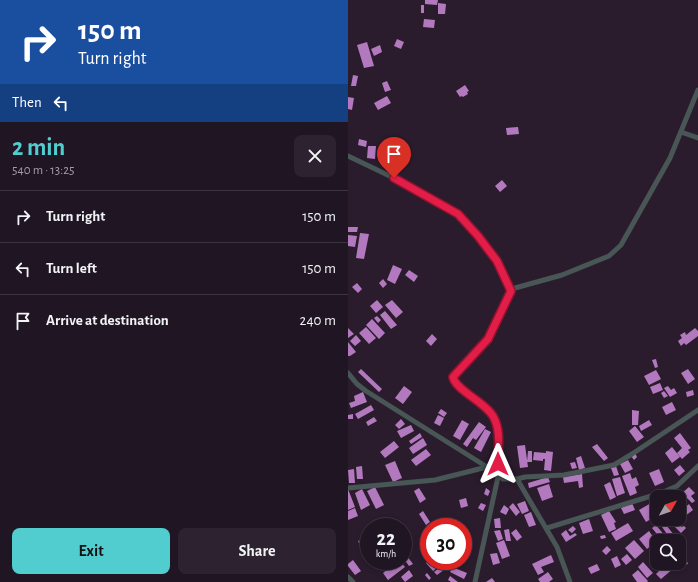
<!DOCTYPE html>
<html lang="en">
<head>
<meta charset="utf-8">
<style>
  :root { --surface:#201522; --page:#2d222f; --text:#f1f3f6; --muted:#a29fa5; --line:#3d3440; --accent:#52cdcf }
  body { margin:0; font-family:"Alegreya Sans",sans-serif; background:var(--page); color:var(--text); height:100vh; display:flex; flex-direction:column; font-size:15px; white-space:nowrap }
  * { box-sizing:border-box; margin:0 }
  p { font-size:13px; color:var(--muted) }
  .icon { flex:none; width:22px; height:22px; fill:none; stroke:currentColor; stroke-width:2; stroke-linecap:round; stroke-linejoin:round }
  .map { position:relative; flex:1; overflow:hidden }
  .panel { display:flex; flex-direction:column; background:var(--surface); width:348px }
  .panel>* { flex:none }
  .banner { background:#1a4fa0; color:#fff; overflow:hidden }
  .needle { width:26px; rotate:50deg }
  .buttons { position:absolute; left:302px; top:490px; display:grid; gap:8px }
  .buttons a { display:grid; place-items:center; width:36px; height:36px; border-radius:8px; background:var(--surface); box-shadow:0 2px 6px #0003,0 0 0 1px var(--line); font-size:20px }
  .speed { position:absolute; left:12px; top:518px; display:flex; gap:8px; font-size:20px; font-weight:700; text-align:center }
  .speed>* { display:grid; place-content:center; width:52px; height:52px; border-radius:50%; background:var(--surface); box-shadow:0 2px 6px #0003,0 0 0 1px var(--line); line-height:1 }
  .speed small { font-size:10px; font-weight:400 }
  .speed .limit { border:6px solid #d22; background:#fff; color:#111 }
  .pin { position:absolute; display:grid; place-items:center; width:34px; height:34px; color:#fff; margin:-41px -17px; border-radius:50% 50% 50% 0; rotate:-45deg; box-shadow:0 0 4px #0007 }
  .pin .icon { rotate:45deg }
  .me { position:absolute; width:44px; margin:-22px; rotate:0deg; stroke-linejoin:round; filter:drop-shadow(0 0 3px #0008) }
  .turn { display:flex; align-items:center; gap:14px; height:84px; padding:0 12px; font-size:18px }
  .turn .icon { width:52px; height:52px; stroke-width:2.5 }
  .turn b { display:block; font-size:28px; line-height:34px }
  .then { display:flex; align-items:center; height:38px; padding:0 12px; background:#0003; gap:8px; font-size:15px }
  .round { display:grid; place-items:center; flex:none; width:42px; height:42px; border-radius:8px; background:var(--page) }
  .head { display:flex; align-items:center; justify-content:space-between; height:68px; padding:0 12px }
  h1 { font-size:24px; font-weight:600; line-height:30px; color:var(--accent) }
  .primary-button { display:flex; gap:8px; margin-top:auto; padding:8px 12px }
  .primary-button a { flex:1; height:46px; border-radius:8px; background:var(--accent); color:#111; font-size:16px; font-weight:600; line-height:46px; text-align:center }
  .primary-button a+a { background:var(--page); color:var(--text) }
  ul { padding:0; list-style:none }
  li { display:flex; align-items:center; gap:12px; height:52px; padding:0 12px; border-top:1px solid var(--line) }
  li div { flex:1 }
  li b { display:block; font-size:15px }
  li em { font-style:normal }
  main { display:flex; flex:1; min-height:0 }
  .map>svg:first-child { display:block }
  .building { fill:#b379be }
  .lines { fill:none; stroke-linecap:round; stroke-linejoin:round }
  .minor { stroke:#485656; stroke-width:5 }
  .route-casing { stroke:#92132f; stroke-width:10 }
  .route { stroke:#e11d48; stroke-width:7 }
</style>
</head>
<body>
<main>
<section class="panel">
<div class="banner">
<div class="turn"><svg class="icon" aria-label="right" viewBox="0 0 24 24"><path d="M7 20v-9h11M14 6l5 5-5 5"/></svg><div><b>150 m</b>Turn right</div></div>
<div class="then">Then<svg class="icon" aria-label="left" viewBox="0 0 24 24"><path d="M17 20v-9H6M10 6l-5 5 5 5"/></svg></div>
</div>
<div class="head"><div><h1>2 min</h1><p>540 m · 13:25</p></div><a class="round"><svg class="icon" aria-label="close" viewBox="0 0 24 24"><path d="M6 6l12 12M18 6L6 18"/></svg></a></div>
<ul>
<li><svg class="icon" aria-label="right" viewBox="0 0 24 24"><path d="M7 20v-9h11M14 6l5 5-5 5"/></svg><div><b>Turn right</b></div><em>150 m</em></li>
<li><svg class="icon" aria-label="left" viewBox="0 0 24 24"><path d="M17 20v-9H6M10 6l-5 5 5 5"/></svg><div><b>Turn left</b></div><em>150 m</em></li>
<li><svg class="icon" aria-label="arrive" viewBox="0 0 24 24"><path d="M6 21V4h12l-3 4 3 4H6"/></svg><div><b>Arrive at destination</b></div><em>240 m</em></li>
</ul>
<div class="primary-button"><a>Exit</a><a>Share</a></div>
</section>
<div class="map">
<svg width="350" height="582" viewBox="0 0 350 582">
  <rect width="100%" height="100%" fill="#2b1c2d"/>
  <!-- building -->
  <path class="building" d="M77,0H90L89,5L77,4Z
    M90,3L98,4L97,14H90Z
    M73,5H76V13H73Z
    M76,19L87,20L86,28L75,27Z
    M49,39L56,42L53,49L46,46Z
    M19,42L26,66L16,68L9,45Z
    M32,45L34,52L26,56L23,49Z
    M5,75L10,76L8,86H3Z
    M39,81L43,90L37,92L34,83Z
    M117,85L121,91L119,92L120,94L115,97L114,96L112,97L108,91Z
    M39,96L43,103L30,110L26,103Z
    M0,97L6,98L4,110L0,109Z
    M170,127L171,134L159,135L158,128Z
    M11,139L19,141L18,147L10,145Z
    M20,146H28L27,159L19,158Z
    M34,146L42,151L39,157L30,152Z
    M47,156L56,157L54,169L46,168Z
    M154,180L159,186L152,192L147,186Z
    M0,227H10L9,232H0Z
    M12,233L21,234L16,259L8,258Z
    M0,235L9,236L7,247L0,246Z
    M45,265L54,269L47,284L39,280Z
    M61,270L70,276L66,282L57,275Z
    M35,279L39,284L35,288L31,283Z
    M9,283L14,289L10,293L4,287Z
    M29,300L35,307L28,313L22,306Z
    M44,300L55,312L48,318L37,305Z
    M37,311L49,325L43,329L32,315Z
    M29,316L33,320L30,323L26,318Z
    M24,319L37,333L31,339L18,325Z
    M18,327L28,338L21,344L11,333Z
    M0,328L6,334L0,338Z
    M347,328L350,331V336L338,345L336,343L333,346L330,341L334,338L332,335L337,332L338,335Z
    M84,334L89,339L83,346L78,341Z
    M8,335L13,341L7,346L2,341Z
    M0,342L8,352L2,356H0Z
    M308,359L310,367L307,368L304,360Z
    M13,369L34,389L31,392L10,372Z
    M340,369L347,379L340,384L333,373Z
    M308,370L313,379L301,385L296,376Z
    M312,383L315,390L305,394L302,387Z
    M56,386L64,392L55,404L47,398Z
    M320,386L323,390L326,388L329,393L322,397L316,388Z
    M345,390L346,395L339,397L338,392Z
    M316,391L320,396L316,398L313,393Z
    M15,392L19,402L3,408L1,403L7,401L6,396Z
    M324,402L328,410L318,415L314,407Z
    M23,405L26,410L10,419L7,414Z
    M93,409L99,413L96,417L90,413Z
    M284,410L291,411L290,425H284Z
    M5,414V419H0V415Z
    M90,415L96,418L92,426L86,423Z
    M26,417L29,421L20,426L18,422Z
    M53,419L57,424L51,429L47,425Z
    M114,420L121,424L112,440L105,436Z
    M301,420L304,425L293,431L291,426Z
    M131,422L138,427L128,440L125,438L119,447L115,444Z
    M63,425L66,431L53,438L49,431Z
    M287,426L296,437L289,442L281,431Z
    M137,429L143,432L133,452L126,448Z
    M72,433L74,437L63,444L61,441Z
    M332,433L343,448L340,450L342,452L334,459L329,453L334,448L326,438Z
    M75,438L79,445L65,454L61,448Z
    M46,441L51,447L37,458L32,452Z
    M249,444L260,458L256,461L244,447Z
    M177,445L180,467L172,468L169,446Z
    M324,447L332,457L324,463L317,453Z
    M78,449L83,455L68,466L63,460Z
    M180,451H184V462H179Z
    M198,451L205,452L203,471L196,470L197,459H195V461L185,460L186,452L198,453Z
    M287,453L289,457L286,460L283,456Z
    M233,456L237,468L231,470L228,458Z
    M280,460L285,469L277,473L272,464Z
    M47,461L54,478L45,482L37,465Z
    M227,462L229,468L224,469L222,463Z
    M332,465L337,471L331,476L326,470Z
    M14,466L15,479H9L8,467Z
    M268,466L271,475L266,476L263,468Z
    M6,469L7,483H1L0,470Z
    M311,469L316,482L307,486L301,473Z
    M282,473L284,479L288,477L291,485L287,487L289,493L282,496L274,476Z
    M234,474L235,487L231,488L230,481L216,483L215,477Z
    M200,477L202,482L181,488L180,483Z
    M272,477L277,493L269,496L264,479Z
    M262,482L268,497L262,500L256,485Z
    M201,484L205,497L194,501L189,488Z
    M27,487L36,505L28,509L19,491Z
    M341,487L347,493L343,496L347,501L344,503L334,493Z
    M71,488L78,499L72,503L66,491Z
    M138,488L142,491L140,496L136,494Z
    M0,489L7,507L0,510Z
    M14,489L22,505L13,510L7,493Z
    M118,498L120,506L113,508L111,500Z
    M177,501L181,511L174,514L169,504Z
    M133,503L138,505L135,511L130,508Z
    M165,503L172,512L168,516L161,507Z
    M284,503L287,510L276,514L273,508Z
    M303,503L309,514V519H311L305,523L303,519L298,522L291,510Z
    M341,504L345,510L337,516L333,511Z
    M156,505L161,509L158,515L152,512Z
    M7,508L10,516L0,520V511Z
    M75,511L82,522L78,525L71,514Z
    M261,511L268,522L266,523L268,529L261,532L253,515Z
    M183,512L188,525L181,527L176,515Z
    M152,518L153,528H147L146,519Z
    M241,519L245,531L235,534L231,523Z
    M323,519H326L334,527L336,526L338,528L333,533L321,521Z
    M315,521L326,535L320,540L317,536L319,534L314,527L316,525L314,523Z
    M280,523L285,531L268,541L263,533Z
    M308,525L317,536L313,539L304,528Z
    M225,526L228,529L224,533L220,530Z
    M161,529L163,541H158L156,530Z
    M168,529L174,537L169,541L163,533Z
    M152,530L155,539L150,541L146,531Z
    M218,530L222,536L227,533L229,535L218,542L213,534Z
    M301,531L308,541L299,549L291,539Z
    M257,535L258,538L253,539L252,536Z
    M333,536L339,543L335,545L330,538Z
    M13,540L17,547L14,549L10,541Z
    M156,540L162,556L154,559L148,543Z
    M286,540L296,551L287,559L277,548Z
    M259,546L263,550L258,555L254,551Z
    M335,551L340,564L330,567L329,563H331V552Z
    M149,553L152,563L145,565L142,554Z
    M279,554L284,560L278,565L273,559Z
    M203,555L206,562L193,567L196,572L190,575L184,564Z
    M59,556L65,564L61,566L56,559Z
    M269,556L273,565L267,568L263,559Z
    M5,560L13,571L7,575L0,566V564Z
    M50,561H52L57,567L40,580L35,573Z
    M80,561H84L89,568L85,571L78,563Z
    M86,561H96L100,567L89,575L86,572L91,568Z
    M295,562L305,573L299,578L290,567Z
    M319,563L326,568L313,579L308,574Z
    M249,564L252,570L243,574L240,568Z
    M104,567L119,573L116,579L102,572Z
    M61,570L65,576L57,582L53,577Z
    M290,570L300,581L299,582H289L284,575Z
    M200,572L205,579L201,582H192L190,579Z
    M79,573L83,578L81,580L77,575Z
    M102,576L110,582H103L100,580Z
    M144,578L147,582H138Z"/>
  <g class="lines">
    <!-- minor -->
    <path class="minor" d="M333,132L350,138
      M0,156L46,178L109,214L130,236L149,261L163,291
      M0,373L9,384L18,391L139,467L155,479H169L209,547L222,582
      M169,479L177,477L216,475L266,465L284,454L350,410
      M0,488L87,480L139,467
      M199,528L313,493L329,486L350,466
      M0,577L5,582
      M127,582L150,477L149,426L143,412L108,383L105,377L140,339L160,295L167,288L214,275L261,256L273,245L322,158L350,90"/>
  </g>
  <g class="lines">
    <!-- route casing -->
    <g class="route-casing">
      <path id="route" d="M46,178L110,214L130,236L149,261L163,291L140,339L105,377C107,390 139,403 146,418C153,431 150,450 150,464"/>
    </g>
    <!-- route -->
    <use href="#route" class="route"/>
  </g>
</svg>
<div class="buttons">
<a><svg class="needle" viewBox="-14 -14 28 28"><path d="M0-13l5 13h-10z" fill="#e53935"/><path d="M0 13l5-13h-10z" fill="#a29fa5"/></svg></a>
<a><svg class="icon" aria-label="search" viewBox="0 0 24 24"><circle cx="10" cy="10" r="6"/><path d="M15 15l6 6"/></svg></a>
</div>
<div class="speed"><div>22<small>km/h</small></div><div class="limit">30</div></div>
<div class="pin" style="left:46px;top:178px;background:#d93025"><svg class="icon" aria-label="arrive" viewBox="0 0 24 24"><path d="M6 21V4h12l-3 4 3 4H6"/></svg></div>
<svg class="me" style="left:150px;top:464px" viewBox="-20 -20 40 40"><path d="M0-17L14 15 0 8-14 15z" fill="#e11d48" stroke="#fff" stroke-width="4"/></svg>
</div>
</main>
</body>
</html>
